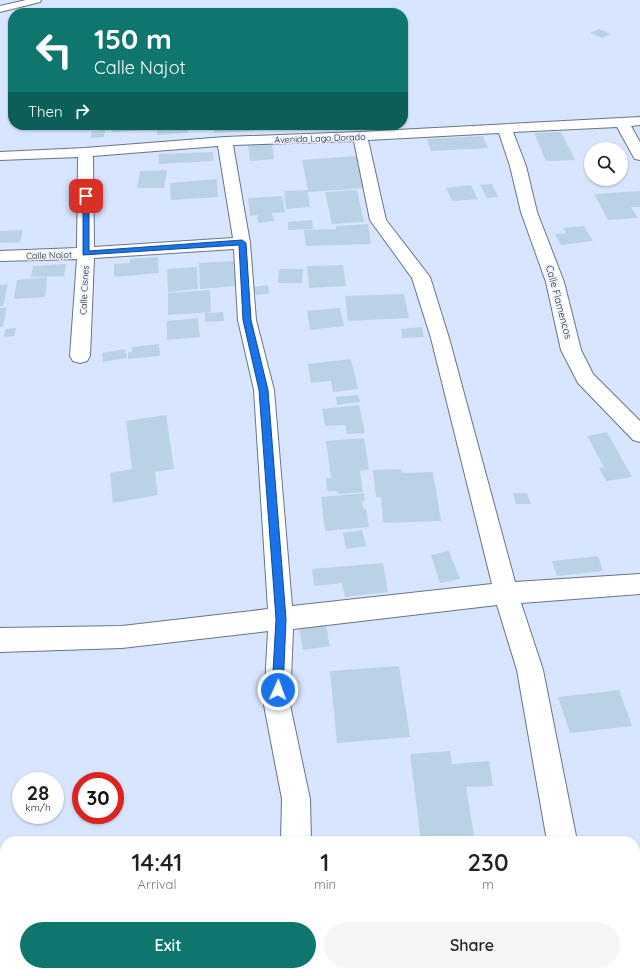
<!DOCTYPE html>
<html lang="en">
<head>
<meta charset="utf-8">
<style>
  :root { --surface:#fff; --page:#f6f6f6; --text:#202124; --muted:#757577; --accent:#0f766e }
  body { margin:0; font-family:Quicksand,sans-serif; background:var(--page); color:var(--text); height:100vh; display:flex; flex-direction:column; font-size:15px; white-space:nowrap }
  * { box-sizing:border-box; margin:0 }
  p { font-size:13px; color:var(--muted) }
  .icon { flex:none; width:22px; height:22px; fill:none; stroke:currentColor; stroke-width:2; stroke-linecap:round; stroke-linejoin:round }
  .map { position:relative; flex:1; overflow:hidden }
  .sheet { position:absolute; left:0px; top:836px; width:640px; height:140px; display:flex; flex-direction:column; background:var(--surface); border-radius:16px 16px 0 0; box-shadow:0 1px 3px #0004 }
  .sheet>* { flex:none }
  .banner { position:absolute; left:8px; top:8px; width:400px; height:122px; border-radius:16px; box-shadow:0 1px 3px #0004; background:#0f766e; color:#fff; overflow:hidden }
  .controls { position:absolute; left:584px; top:142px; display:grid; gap:8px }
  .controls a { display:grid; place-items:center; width:44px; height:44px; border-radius:50%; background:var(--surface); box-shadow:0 1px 3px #0004; font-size:20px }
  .speed { position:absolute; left:12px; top:772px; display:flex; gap:8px; font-size:20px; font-weight:700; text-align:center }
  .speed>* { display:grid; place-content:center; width:52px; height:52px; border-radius:50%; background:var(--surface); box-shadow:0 1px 3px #0004; line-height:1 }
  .speed small { font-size:10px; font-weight:400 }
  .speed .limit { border:6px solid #d22; background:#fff; color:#111 }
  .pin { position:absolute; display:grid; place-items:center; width:34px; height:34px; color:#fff; margin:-17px; border-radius:8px; box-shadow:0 2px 6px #0006 }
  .me { position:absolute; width:44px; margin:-22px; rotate:2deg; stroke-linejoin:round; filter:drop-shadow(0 0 3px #0008) }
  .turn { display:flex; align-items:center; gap:14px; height:84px; padding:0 20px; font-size:18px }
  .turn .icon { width:52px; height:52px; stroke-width:2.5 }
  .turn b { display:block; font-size:28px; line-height:34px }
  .then { display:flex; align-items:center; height:38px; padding:0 20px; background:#0003; gap:8px; font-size:15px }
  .eta { display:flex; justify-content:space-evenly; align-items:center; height:68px; text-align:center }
  .eta b { font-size:24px; font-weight:600; line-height:28px }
  .action { display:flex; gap:8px; margin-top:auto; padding:8px 20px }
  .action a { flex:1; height:46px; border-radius:24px; background:var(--accent); color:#fff; font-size:16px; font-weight:600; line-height:46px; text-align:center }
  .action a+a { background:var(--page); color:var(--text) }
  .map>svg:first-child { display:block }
  .building { fill:#b9d3e4 }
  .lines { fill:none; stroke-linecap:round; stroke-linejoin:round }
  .lane-casing { stroke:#687489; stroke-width:2 }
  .street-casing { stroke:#687489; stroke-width:2 }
  .lane { fill:#fff; fill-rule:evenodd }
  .street { fill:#fff; fill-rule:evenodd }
  .route { fill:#1a73e8; stroke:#114b97 }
  .labels { text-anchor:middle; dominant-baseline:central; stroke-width:3; stroke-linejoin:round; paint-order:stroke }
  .far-street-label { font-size:9px; fill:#181c25; stroke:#edf2fc }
  .street-label { font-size:10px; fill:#181c25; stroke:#edf2fc }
</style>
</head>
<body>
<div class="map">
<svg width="640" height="976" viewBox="0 0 640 976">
  <rect width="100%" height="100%" fill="#d8e5fe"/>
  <!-- building -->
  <path class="building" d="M599,29L611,34L602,38L590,33Z
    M113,125H151V130L112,132Z
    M254,125V131L214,133V126Z
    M188,127V133L157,135V129Z
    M105,130L104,137L90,138L92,131Z
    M561,132L575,160L546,161L534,133Z
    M483,136L488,148L431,151L427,139Z
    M272,143L274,159L250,161L248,145Z
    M213,152L214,161L159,164V154Z
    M357,156L366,188L308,192L310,207L286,209L284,191L308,190L302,160Z
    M167,170L164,188H137L140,171Z
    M217,179L218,197L171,200L170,183Z
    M492,184L498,197L487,198L480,185Z
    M471,185L478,199L452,201L446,188Z
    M357,190L364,222L332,224L325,192Z
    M640,191V207H631L638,218L608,220L594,194Z
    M282,196L285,212L272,213L274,221L258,223L257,215L250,216L248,198Z
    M312,220L313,229L288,230V222Z
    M368,224L371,244L306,246L304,230L336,229V226Z
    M584,226L593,241L561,245L555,234L566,233L563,228Z
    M23,230L20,242L0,243V231Z
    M158,257L159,273L114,277V264L130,263V259Z
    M234,261L236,286L200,289L199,263Z
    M66,264L64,276L31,277L33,266Z
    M343,265L346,286L309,288L307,266Z
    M197,267L198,289L168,292L167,269Z
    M279,269H303L302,283H278Z
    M47,277L45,297L14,299L17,280Z
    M8,284L3,306H0V285Z
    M268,285L269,294L256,295L254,287Z
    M210,290L211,312L168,315V293Z
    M404,294L409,318L348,321L345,296Z
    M7,307L3,327H0V308Z
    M340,308L344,326L310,330L307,311Z
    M223,312L224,321L205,322V313Z
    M198,318L200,337L167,340V321Z
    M422,327L424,337L402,338L401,329Z
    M16,328L14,336L4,337L5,329Z
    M159,344L160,356L128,359V352H132V347Z
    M125,349L127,358L103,362L102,353Z
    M351,359L358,389L333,392L331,381L311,383L308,364Z
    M358,395L360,402L337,405L336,397Z
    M359,405L365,433L347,434L345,425L325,426L322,409Z
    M166,415L174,469L155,472L158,495L113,503L110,473L132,469L126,421Z
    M607,432L632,477L606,481L599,468L604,467L587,436Z
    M364,438L369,470L360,471L363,492L338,494L337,491H327L326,478H331L326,441Z
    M401,469L402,473L433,472L441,521L383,523L381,497H376L373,470Z
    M364,493L365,501H362L363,509H366L369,527L325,531L321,497Z
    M513,493H527L531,504H516Z
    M362,530L366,546L346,549L343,533Z
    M449,551L460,579L440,583L431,555Z
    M598,556L603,571L557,576L552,561Z
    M383,563L388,592L345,597L342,583L314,586L312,569Z
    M325,620L330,646L303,650L298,624Z
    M399,666L410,737L337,743L330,671Z
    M619,690L632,726L570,733L558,697Z
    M450,751L452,764L489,761L493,786L466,787L475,841H421L410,754Z"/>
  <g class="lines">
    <!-- lane casing -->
    <g class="lane-casing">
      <path id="lane" d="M26,0H41L40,2L0,12V6Z"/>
    </g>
    <!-- street casing -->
    <g class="street-casing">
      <path id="street" d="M640,117V125L631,126L640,142V160L635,159L633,156L617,127L513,132L526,166L537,212L564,282L581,350L593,374L640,421V442L633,440L578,383L561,350L546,282L521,212L510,166L499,133L368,140L386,220L430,277L449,338L515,582L640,574V594L521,603L543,670L577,841H547L517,670L497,605L293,629L290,705L310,799L311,841H281L282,799L264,705L268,631L122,648L0,652V628L122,626L268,609L254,390L238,320L234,249L94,258L90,356L87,361L80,363L73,361L70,356L77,259L0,261V251L77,248L78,157L0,160V152L85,148L225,137L360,132ZM354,141L370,220L412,278L431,338L492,584L292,606L274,390L256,320L250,243L233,145ZM218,146L233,238L94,247L93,156Z
        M0,922H5V954H0Z
        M282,971H314V976H282Z
        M569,971H601V976H569Z"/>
    </g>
    <!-- lane -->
    <use href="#lane" class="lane"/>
    <!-- street -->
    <use href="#street" class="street"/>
  </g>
  <!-- route -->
  <path class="route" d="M83,194L89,196V251L242,240L246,243L251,320L268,390L286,619L283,690L282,694L278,696L274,694L272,690L276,619L259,390L243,320L239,245L83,255Z"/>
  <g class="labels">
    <!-- far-street labels -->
    <g class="far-street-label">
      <text transform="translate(320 138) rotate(-2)">Avenida Lago Dorado</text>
      <text transform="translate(49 255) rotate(-2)">Calle Najot</text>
      <text transform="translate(84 290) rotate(-87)">Calle Cisnes</text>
    </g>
    <!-- street labels -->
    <g class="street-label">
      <text transform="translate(559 302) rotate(75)">Calle Flamencos</text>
    </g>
  </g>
</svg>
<div class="controls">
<a><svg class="icon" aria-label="search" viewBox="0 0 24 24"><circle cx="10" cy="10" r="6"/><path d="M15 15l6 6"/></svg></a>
</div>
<div class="speed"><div>28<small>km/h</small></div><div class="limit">30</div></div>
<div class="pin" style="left:86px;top:196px;background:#d93025"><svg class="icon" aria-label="arrive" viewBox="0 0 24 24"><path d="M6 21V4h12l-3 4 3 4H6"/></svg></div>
<svg class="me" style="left:278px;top:690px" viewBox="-20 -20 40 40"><circle r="17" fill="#1a73e8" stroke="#fff" stroke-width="3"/><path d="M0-11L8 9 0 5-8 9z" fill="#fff"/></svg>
<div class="banner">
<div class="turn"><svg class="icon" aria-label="left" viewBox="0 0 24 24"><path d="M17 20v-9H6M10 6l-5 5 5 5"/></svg><div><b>150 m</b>Calle Najot</div></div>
<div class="then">Then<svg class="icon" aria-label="right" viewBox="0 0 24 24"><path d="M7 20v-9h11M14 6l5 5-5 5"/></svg></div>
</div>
<section class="sheet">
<div class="eta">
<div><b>14:41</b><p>Arrival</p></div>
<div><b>1</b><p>min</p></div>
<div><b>230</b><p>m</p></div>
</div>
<div class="action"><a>Exit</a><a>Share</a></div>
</section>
</div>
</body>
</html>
